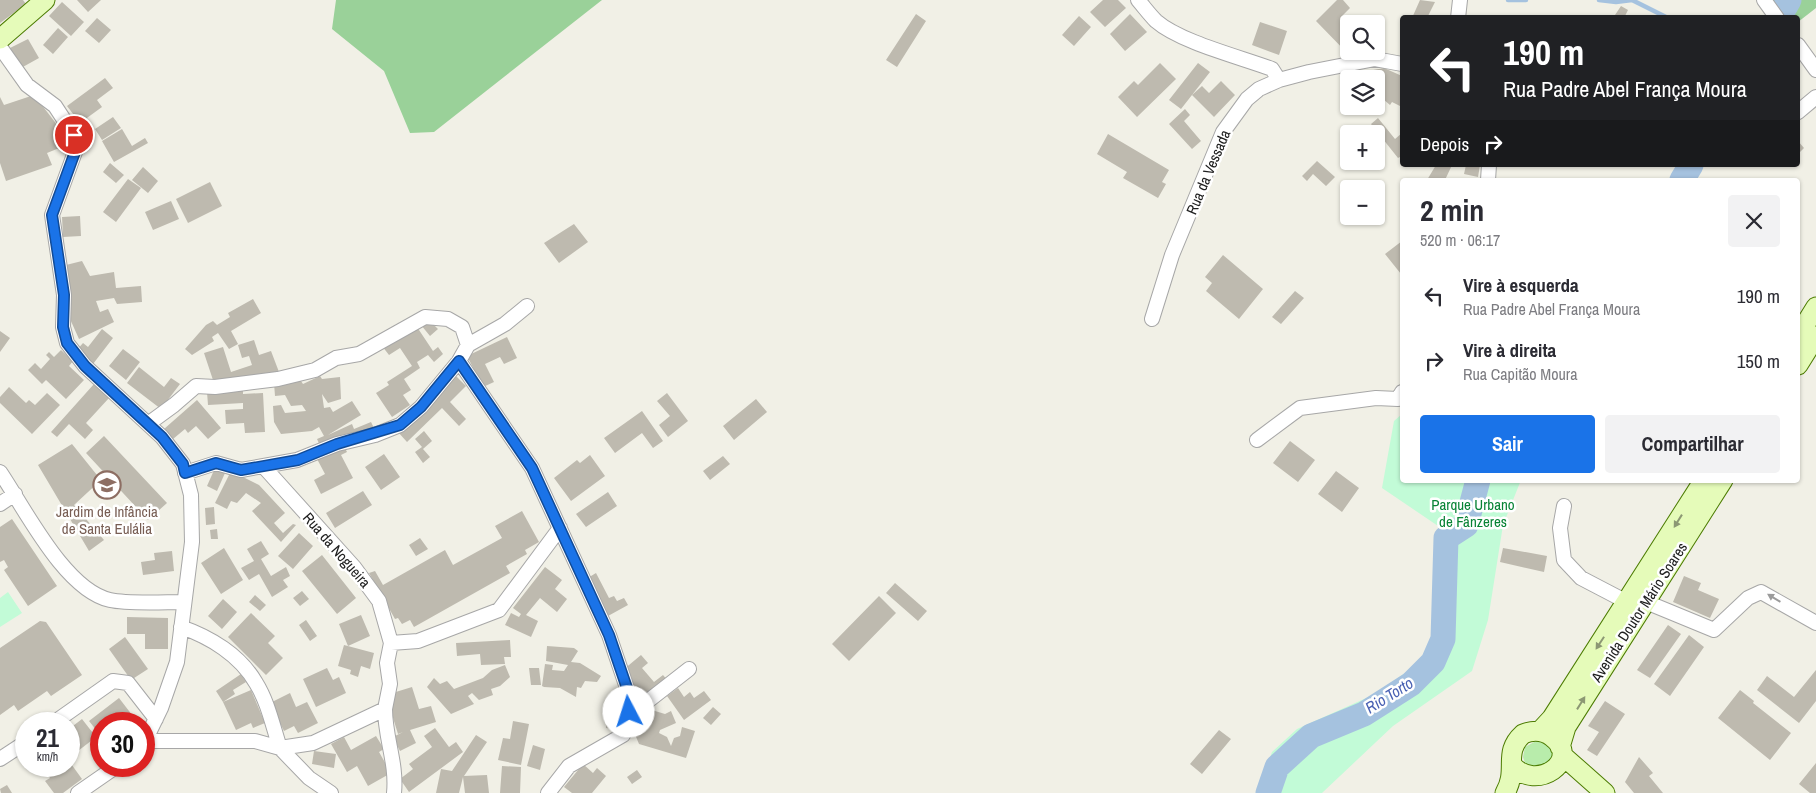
<!DOCTYPE html>
<html lang="pt">
<head>
<meta charset="utf-8">
<style>
  :root { --surface:#fff; --page:#f2f2f3; --text:#2b2b33; --muted:#7c7c81; --accent:#1a73e8 }
  body { margin:0; font-family:"Archivo Narrow",sans-serif; background:var(--page); color:var(--text); height:100vh; display:flex; flex-direction:column; font-size:19px; white-space:nowrap }
  * { box-sizing:border-box; margin:0 }
  p { font-size:16px; color:var(--muted) }
  .icon { flex:none; width:28px; height:28px; fill:none; stroke:currentColor; stroke-width:2; stroke-linecap:round; stroke-linejoin:round }
  .map { position:relative; flex:1; overflow:hidden }
  .sheet { position:absolute; left:1400px; top:178px; width:400px; height:305px; display:flex; flex-direction:column; background:var(--surface); border-radius:5px; box-shadow:0 1px 4px #0004 }
  .sheet>* { flex:none }
  .guide { position:absolute; left:1400px; top:15px; width:400px; height:152px; border-radius:5px; box-shadow:0 1px 4px #0004; background:#202124; color:#fff; overflow:hidden }
  .buttons { position:absolute; left:1340px; top:15px; display:grid; gap:10px }
  .buttons a { display:grid; place-items:center; width:45px; height:45px; border-radius:5px; background:var(--surface); box-shadow:0 1px 4px #0004; font-size:25px }
  .speed { position:absolute; left:15px; top:712px; display:flex; gap:10px; font-size:25px; font-weight:700; text-align:center }
  .speed>* { display:grid; place-content:center; width:65px; height:65px; border-radius:50%; background:var(--surface); box-shadow:0 1px 4px #0004; line-height:1 }
  .speed small { font-size:12px; font-weight:400 }
  .speed .limit { border:8px solid #d22; background:#fff; color:#111 }
  .pin { position:absolute; display:grid; place-items:center; width:42px; height:42px; color:#fff; margin:-21px; border:2px solid #fff; border-radius:50%; box-shadow:0 1px 5px #0007 }
  .me { position:absolute; width:55px; margin:-28px; rotate:355deg; stroke-linejoin:round; filter:drop-shadow(0 0 4px #0008) }
  .turn { display:flex; align-items:center; gap:18px; height:105px; padding:0 20px; font-size:22px }
  .turn .icon { width:65px; height:65px; stroke-width:2.5 }
  .turn b { display:block; font-size:35px; line-height:42px }
  .then { display:flex; align-items:center; height:48px; padding:0 20px; background:#0003; gap:10px; font-size:19px }
  .round { display:grid; place-items:center; flex:none; width:52px; height:52px; border-radius:5px; background:var(--page) }
  .head { display:flex; align-items:center; justify-content:space-between; height:85px; padding:0 20px }
  h1 { font-size:30px; font-weight:700; line-height:38px }
  .action { display:flex; gap:10px; margin-top:auto; padding:10px 20px }
  .action a { flex:1; height:58px; border-radius:5px; background:var(--accent); color:#fff; font-size:20px; font-weight:700; line-height:58px; text-align:center }
  .action a+a { background:var(--page); color:var(--text) }
  ul { padding:0; list-style:none }
  li { display:flex; align-items:center; gap:15px; height:65px; padding:0 20px }
  li div { flex:1 }
  li b { display:block; font-size:19px }
  li em { font-style:normal }
  .map>svg:first-child { display:block }
  .grass { fill:#b8ecab }
  .forest { fill:#9ad199 }
  .park { fill:#c2fbd7 }
  .lines { fill:none; stroke-linecap:round; stroke-linejoin:round }
  .stream { stroke:#a5c2df; stroke-width:4.5 }
  .river { stroke:#a5c2df; stroke-width:25 }
  .building { fill:#bebaaf }
  .street-casing { stroke:#a7a7a7; stroke-width:16 }
  .secondary-casing { stroke:#4c7c02; stroke-width:21 }
  .street { stroke:#fff; stroke-width:14 }
  .secondary { stroke:#e5fbb9; stroke-width:19 }
  .oneway { fill:#8c9874 }
  .oneway2 { fill:#9b9b9b }
  .route-casing { stroke:#114b97; stroke-width:12 }
  .route { stroke:#1a73e8; stroke-width:9 }
  .labels { text-anchor:middle; dominant-baseline:central; stroke-width:5; stroke-linejoin:round; paint-order:stroke }
  .street-label { font-size:15px; fill:#202020; stroke:#fff }
  .park-label { font-size:15px; fill:#088335; stroke:#fff }
  .education-label { font-size:15px; fill:#785e54; stroke:#fff }
  .water-label { font-size:16px; font-style:italic; fill:#4860b3; stroke:#fff }
</style>
</head>
<body>
<div class="map">
<svg width="1816" height="793" viewBox="0 0 1816 793">
  <rect width="100%" height="100%" fill="#f1f0e6"/>
  <!-- grass -->
  <path class="grass" d="M1536,741H1543L1554,751L1548,770L1526,766L1523,757L1525,747Z"/>
  <!-- forest -->
  <path class="forest" d="M336,0H602L434,132L410,133L384,71L332,29Z
    M1762,0H1816V8L1798,22V18L1784,17Z"/>
  <!-- park -->
  <path class="park" d="M1402,414V480H1521L1503,525L1488,620L1472,671L1393,726L1322,793H1257L1272,752L1297,729L1373,695L1424,660L1435,627L1444,530L1382,488L1394,421Z
    M8,592L22,613L0,627V598Z"/>
  <g class="lines">
    <!-- stream -->
    <path class="stream" d="M1508,0H1526
      M1599,0L1616,2L1632,0L1668,18"/>
    <!-- river -->
    <path class="river" d="M1785,7L1789,0
      M1682,180L1691,165
      M1268,793L1277,767L1311,736L1364,714L1386,700L1411,684L1433,662L1443,639L1446,538L1466,525L1478,480"/>
  </g>
  <!-- building -->
  <path class="building" d="M0,0H23L26,4L0,23Z
    M77,0H101L88,12Z
    M1103,0H1118L1126,8L1105,27L1090,12Z
    M1337,0H1343L1350,8L1340,18L1349,27V51H1357L1351,57L1316,21Z
    M1420,0L1435,2L1427,18H1412Z
    M62,2L84,22L71,36L49,16Z
    M1621,6L1628,10L1624,18H1613Z
    M916,14L926,21L897,67L886,60Z
    M1130,14L1147,32L1125,51L1110,34Z
    M1079,16L1091,27L1074,46L1062,35Z
    M97,18L111,30L99,43L85,31Z
    M1260,22L1287,31L1279,55L1252,45Z
    M58,28L68,37L53,54L43,45Z
    M28,39L39,58L21,68L10,48Z
    M1160,63L1176,79L1137,117L1118,97L1134,81L1138,85Z
    M1198,63L1210,72L1181,109L1169,100Z
    M1384,68L1402,76V107L1392,102L1390,105L1376,93V79H1371L1368,71Z
    M105,78L113,88L97,100L102,107L80,123L67,106Z
    M1221,81L1235,95L1214,117L1192,95L1202,86L1209,93Z
    M34,95L65,135L69,144L47,153L52,165L6,181L0,163V97L4,105Z
    M1185,109L1190,115L1184,121L1201,141L1192,149L1169,124Z
    M113,117L121,128L102,140L95,129Z
    M1378,118L1395,139L1402,133V156L1398,158L1371,124Z
    M122,129L132,146L145,138L148,143L114,162L102,141Z
    M1108,134L1169,170L1162,182L1166,184L1158,198L1123,178L1127,172L1097,154Z
    M1798,141L1804,148L1798,154Z
    M1317,161L1335,177L1326,186L1313,174L1307,181L1302,176Z
    M110,163L124,175L116,183L103,172Z
    M1436,165H1452L1445,180H1427Z
    M1466,165H1480L1478,177L1464,174Z
    M143,167L158,181L148,193L132,180Z
    M128,179L141,188L116,222L103,212Z
    M210,182L222,206L188,223L176,199Z
    M171,201L179,219L153,230L145,212Z
    M80,216L81,236L63,237L62,217Z
    M574,224L588,242L559,263L544,243Z
    M1402,241V273L1401,274L1385,254Z
    M1223,255L1263,289L1239,319L1206,291L1212,283L1205,277Z
    M82,261L90,276L114,272L116,288L141,286L142,302L117,304L114,298L96,301L100,312L108,309L114,322L79,339L70,319L66,265Z
    M1295,291L1304,298L1281,324L1272,317Z
    M253,299L261,313L231,331L238,344L229,349L218,333L212,337L214,341L192,355L185,349L206,325L213,321L217,325L230,317L228,313Z
    M428,319L438,329L430,336L421,325Z
    M415,324L433,351L438,347L443,354L434,362L428,355L417,362L420,368L404,379L411,390L403,395L410,405L392,417L376,393L389,385L387,382L412,366L400,348L389,355L382,346Z
    M102,329L113,338L93,364L76,351L83,343L88,347Z
    M0,331L10,338L0,352Z
    M507,337L517,358L504,364L500,357L485,364L494,382L483,387L467,356Z
    M254,340L259,355L271,351L279,372L243,390V394L263,393L265,432L245,433L244,423L226,424L225,410L243,409V403L208,405L207,392H217L204,353L223,347L231,372L252,365L249,356L242,358L238,345Z
    M123,349L140,362L126,380L109,366Z
    M61,350L73,361L69,366L84,380L66,399L46,380L42,384L28,370L35,363L41,369L50,359L46,355L49,352L54,357Z
    M139,367L164,387L171,378L180,384L161,409L127,383Z
    M320,376L322,379L340,377L341,399L328,403L322,394L324,408L330,407L333,412L352,401L361,415L328,435L352,424L354,429L371,422L374,428L322,450L317,439L324,436L319,427L312,431L281,434L274,422L273,406L281,405L285,413L306,411L302,405L291,406L285,395L275,396L274,383L301,381L303,384Z
    M456,376L466,386L450,402L466,419L459,426L442,408L407,442L398,432Z
    M94,384L109,398L86,423L93,430L85,439L69,424L57,437L51,432Z
    M9,387L26,403L29,400L35,405L47,393L60,405L32,434L0,403V397Z
    M667,393L688,421L668,437L659,425L670,416L657,401Z
    M756,399L767,412L734,440L723,426Z
    M197,400L221,428L208,439L196,426L188,433L185,429L173,439L164,429Z
    M642,411L663,441L653,448L642,433L615,453L604,438Z
    M424,431L432,441L423,449L430,457L423,463L415,452L422,447L415,439Z
    M104,436L167,503L148,520L86,453Z
    M1290,441L1315,460L1298,482L1273,463Z
    M72,444L101,480L74,505L104,540L89,551L38,465Z
    M343,444L347,452L341,455L353,478L321,494L314,480L325,474L316,457Z
    M384,454L400,477L381,490L365,467Z
    M590,455L605,476L571,501L554,478L577,460L580,463Z
    M723,456L730,464L710,480L703,471Z
    M215,468L225,473L217,491L207,486Z
    M231,471L259,485L285,513L274,523L283,533L293,524L296,525L281,542L252,511L261,503L246,493L237,503L231,501L227,509L215,503Z
    M1336,471L1359,488L1342,512L1318,494Z
    M363,491L372,505L335,528L326,513Z
    M608,492L617,506L586,527L576,514Z
    M214,507L215,524L206,525L205,508Z
    M522,511L539,542L525,550L527,554L506,566L510,573L414,627L410,620L402,624L398,618L395,619L369,573L375,571L383,585L445,550L453,565L502,538L495,526Z
    M12,519L57,586L28,606L4,570L8,567L4,560L0,562V527Z
    M217,529L218,539H211L210,530Z
    M299,533L313,546L293,569L278,556Z
    M420,538L428,549L416,556L409,545Z
    M261,541L269,554L261,559L271,576L286,567L290,576L283,580L288,587L272,597L259,574L249,580L241,568L254,561L247,549Z
    M224,548L243,580L221,594L201,563Z
    M1503,548L1547,556L1544,572L1500,562Z
    M172,551L174,571L143,575L141,562L155,560L154,553Z
    M322,555L356,598L337,614L302,571Z
    M545,567L562,580L555,589L567,599L557,612L540,598L526,615L538,621L531,637L505,625L511,613L519,617L521,614L513,608Z
    M596,573L609,598L614,596L617,601L624,598L628,605L608,616L586,579Z
    M1684,576L1701,583L1698,590L1719,599L1710,618L1673,602Z
    M895,583L927,611L918,621L886,593Z
    M302,591L309,599L300,606L293,598Z
    M255,595L266,605L260,611L249,602Z
    M879,596L896,613L849,661L832,644Z
    M223,599L237,612L222,629L208,616Z
    M251,613L275,636L268,643L283,658L266,675L228,637Z
    M361,615L370,636L348,646L339,624Z
    M127,617L168,618V649H145V634H127Z
    M306,620L317,636L310,641L299,625Z
    M40,621L46,622L82,675L51,696L47,691L18,711L14,705L0,715V648Z
    M1668,625L1681,634L1650,678L1637,670Z
    M1689,635L1704,647L1670,696L1654,684Z
    M125,637L148,669L131,680L109,649Z
    M510,640L511,657H504L505,664L481,665L480,654L457,656L456,643Z
    M344,645L374,653L370,669L361,666L358,677L350,674L351,670L338,666Z
    M547,646L574,648L578,651L571,662L580,663L601,676L597,682L585,681L581,688L577,687L576,697L560,688L544,687L542,686L545,664L553,665L552,670L564,671L568,665L546,661Z
    M641,655L648,663L642,668L654,682L663,675L668,681L638,707L632,701L636,697L617,675Z
    M505,665L510,677L500,686L491,689L493,695L479,700L472,693L468,696L474,704L451,714L427,687L434,678L440,684L447,681L454,689L483,678L492,670Z
    M327,668L333,680L339,677L346,693L316,707L303,679Z
    M529,668H539L541,685H531Z
    M1816,670V701L1799,723L1757,690L1767,676L1794,697Z
    M241,674L246,682L233,690L235,694L223,702L216,691Z
    M412,687L419,709L431,706L436,722L410,730L416,743L400,751L393,737L403,732L398,734L386,695Z
    M678,688L684,697L690,692L694,698L704,691L711,700L684,720L667,696Z
    M251,690L265,723L253,728L251,723L236,730L223,702Z
    M1740,690L1754,701L1753,703L1791,733L1770,760L1718,718Z
    M290,693L296,707L307,702L318,723L298,733L294,726L284,731L270,703Z
    M119,698L139,724H101V728L97,731L89,721Z
    M1605,701L1625,714L1597,756L1587,750L1599,732L1588,726Z
    M713,707L721,714L711,725L703,718Z
    M645,708L665,714L671,711L676,723L660,730L659,733L667,737L671,746L674,738L680,736L682,727L695,731L686,758L639,744L630,722L642,718Z
    M82,719L96,737L69,758V729Z
    M607,719L616,720L614,729L606,728Z
    M513,721L529,724L521,765L498,760L503,738L510,739Z
    M435,728L449,747L456,742L463,752L409,792L400,779L413,769L409,764L432,747L424,736Z
    M1219,730L1231,739L1202,774L1190,764Z
    M476,735L487,742L464,776L487,775L489,793H465L463,777L459,793H436L441,769L452,771Z
    M376,736L384,749L379,752L391,773L368,786L357,766L347,772L331,744L344,737L351,750Z
    M533,745L545,749L540,770L527,766Z
    M314,751L336,754L334,768L312,764Z
    M1639,757L1653,773L1649,776L1663,793H1634L1625,782Z
    M69,761L82,779L63,793H54L45,781L50,778L42,766H69Z
    M1816,763V793H1810L1799,784Z
    M583,764L593,773L597,768L606,776L592,793H572L564,787Z
    M502,766L521,767L520,793H500Z
    M637,770L642,777L632,784L627,777Z
    M7,785L12,793H1L0,789Z"/>
  <g class="lines">
    <!-- street casing -->
    <g class="street-casing">
      <path id="street" d="M1138,0C1144,7 1150,15 1156,21C1180,42 1240,57 1272,69L1279,80
        M1764,0L1777,18
        M1458,18L1460,0
        M1798,45L1816,70
        M0,47L27,85L55,106L74,135L75,152L52,215L64,295L63,327L67,343L85,366L162,437L183,464L191,495L192,542L177,662L161,708L144,743
        M1798,112L1816,97
        M1488,180L1489,165
        M1152,319L1172,255L1223,132L1247,99L1259,89L1279,80L1309,72L1375,59L1402,64
        M459,361L532,468L609,635L628,691L629,723L623,735L569,766L548,793
        M148,424L174,405L196,386L215,387L278,379L315,370L336,358L359,354L425,317L448,319L462,327L468,345
        M1257,440L1300,408L1376,398L1398,399L1402,392
        M0,472C25,509 65,590 110,600C127,604 164,602 183,602
        M185,473L216,463L241,470L297,460L337,444L375,435L400,425L421,407L459,361L468,345L505,324L527,306
        M0,504L15,494
        M1564,506L1560,528L1564,560L1581,578L1627,602
        M1646,602L1714,630L1748,598L1761,592L1816,623
        M181,627C210,637 240,655 256,683C268,702 273,727 280,748L313,743L385,709L390,684L387,663L391,643L379,601L354,567L264,467
        M391,643L418,641L499,610L560,528
        M385,709C385,738 397,763 394,793
        M629,712L648,701L689,669
        M52,724L113,681L128,683L156,719
        M146,741H255L280,748L309,778L331,793
        M0,759L26,742
        M78,793L117,766"/>
    </g>
    <!-- secondary casing -->
    <g class="secondary-casing">
      <path id="secondary" d="M0,39L45,0
        M1798,336L1816,307
        M1798,365L1816,336
        M1540,731L1552,718L1704,480
        M1560,747L1566,727L1723,480
        M1562,755L1605,793
        M1505,793C1519,769 1502,753 1523,734C1533,730 1543,730 1552,737C1583,760 1536,793 1512,765"/>
    </g>
    <!-- street -->
    <use href="#street" class="street"/>
    <!-- secondary -->
    <use href="#secondary" class="secondary"/>
  </g>
  <!-- one-way arrows -->
  <defs><path id="oneway-solid" d="M-6-.8H1V-3.2L6.5 0L1 3.2V.8H-6Z" transform="scale(1.25)"/></defs>
  <g class="oneway">
    <use href="#oneway-solid" transform="translate(1678 521) rotate(122)"/>
    <use href="#oneway-solid" transform="translate(1600 643) rotate(123)"/>
    <use href="#oneway-solid" transform="translate(1581 703) rotate(-58)"/>
  </g>
  <use class="oneway2" href="#oneway-solid" transform="translate(1774 598) rotate(-149)"/>
  <g class="lines">
    <!-- route casing -->
    <g class="route-casing">
      <path id="route" d="M74,135L75,152L52,215L64,295L63,327L67,343L85,366L162,437L183,464L185,473L216,463L241,470L298,460L337,444L400,425L421,407L459,361L532,468L609,635L628,691L629,712"/>
    </g>
    <!-- route -->
    <use href="#route" class="route"/>
  </g>
  <!-- icons -->
  <defs>
    <g id="school-ring" transform="scale(1.4375)"><circle r="9.5" fill="#fff" stroke="#8d6e63" stroke-width="1.5"/><path d="M0-5L7-2L0 1L-7-2ZM-4 1L0 2.5L4 1V4Q0 6-4 4Z" fill="#8d6e63"/></g>
  </defs>
  <g fill-rule="evenodd">
    <use href="#school-ring" x="107" y="485"/>
  </g>
  <g class="labels">
    <!-- street labels -->
    <g class="street-label">
      <text transform="translate(1208 172) rotate(-67)">Rua da Vessada</text>
      <text transform="translate(337 550) rotate(49)">Rua da Nogueira</text>
      <text transform="translate(1639 612) rotate(-57)">Avenida Doutor Mário Soares</text>
    </g>
    <!-- park labels -->
    <g class="park-label">
      <text x="1473" y="504">Parque Urbano<tspan x="1473" dy="17">de Fânzeres</tspan></text>
    </g>
    <!-- education labels -->
    <g class="education-label">
      <text x="107" y="511">Jardim de Infância<tspan x="107" dy="17">de Santa Eulália</tspan></text>
    </g>
    <!-- water labels -->
    <g class="water-label">
      <text transform="translate(1389 695) rotate(-32)">Rio Torto</text>
    </g>
  </g>
</svg>
<div class="buttons">
<a><svg class="icon" aria-label="search" viewBox="0 0 24 24"><circle cx="10" cy="10" r="6"/><path d="M15 15l6 6"/></svg></a>
<a><svg class="icon" aria-label="layers" viewBox="0 0 24 24"><path d="M12 4l9 5-9 5-9-5zM3 14l9 5 9-5"/></svg></a>
<a>+</a>
<a>−</a>
</div>
<div class="speed"><div>21<small>km/h</small></div><div class="limit">30</div></div>
<div class="pin" style="left:74px;top:135px;background:#d93025"><svg class="icon" aria-label="arrive" viewBox="0 0 24 24"><path d="M6 21V4h12l-3 4 3 4H6"/></svg></div>
<svg class="me" style="left:629px;top:712px" viewBox="-20 -20 40 40"><circle r="19" fill="#fff"/><path d="M0-13L10 11 0 6-10 11z" fill="#1a73e8"/></svg>
<div class="guide">
<div class="turn"><svg class="icon" aria-label="left" viewBox="0 0 24 24"><path d="M17 20v-9H6M10 6l-5 5 5 5"/></svg><div><b>190 m</b>Rua Padre Abel França Moura</div></div>
<div class="then">Depois<svg class="icon" aria-label="right" viewBox="0 0 24 24"><path d="M7 20v-9h11M14 6l5 5-5 5"/></svg></div>
</div>
<section class="sheet">
<div class="head"><div><h1>2 min</h1><p>520 m · 06:17</p></div><a class="round"><svg class="icon" aria-label="close" viewBox="0 0 24 24"><path d="M6 6l12 12M18 6L6 18"/></svg></a></div>
<ul>
<li><svg class="icon" aria-label="left" viewBox="0 0 24 24"><path d="M17 20v-9H6M10 6l-5 5 5 5"/></svg><div><b>Vire à esquerda</b><p>Rua Padre Abel França Moura</p></div><em>190 m</em></li>
<li><svg class="icon" aria-label="right" viewBox="0 0 24 24"><path d="M7 20v-9h11M14 6l5 5-5 5"/></svg><div><b>Vire à direita</b><p>Rua Capitão Moura</p></div><em>150 m</em></li>
</ul>
<div class="action"><a>Sair</a><a>Compartilhar</a></div>
</section>
</div>
</body>
</html>
